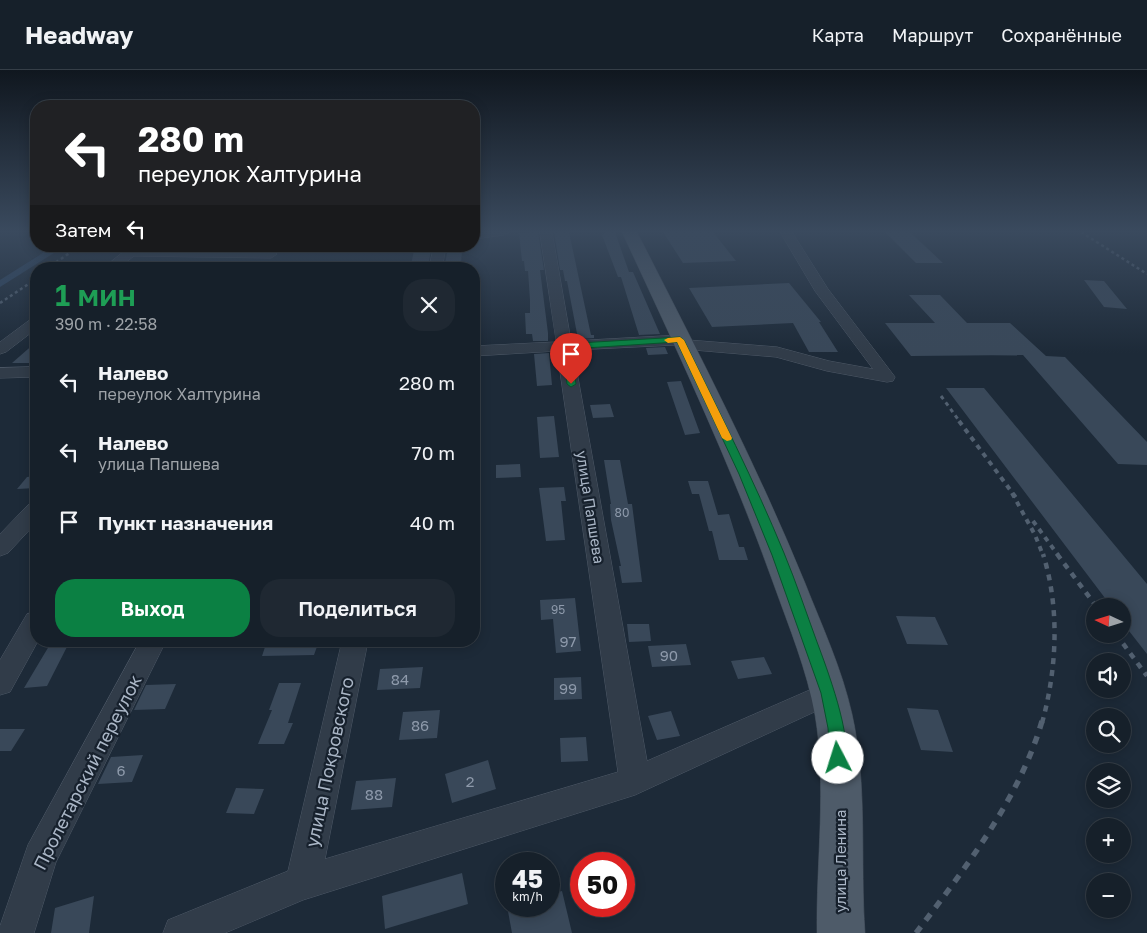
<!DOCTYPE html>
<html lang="ru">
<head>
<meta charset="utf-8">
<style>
  :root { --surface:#16202a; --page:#1f2832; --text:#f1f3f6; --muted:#9ea3a8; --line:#353e47; --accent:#0b8043 }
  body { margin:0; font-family:"Golos Text",sans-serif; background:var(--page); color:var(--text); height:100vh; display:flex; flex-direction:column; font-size:19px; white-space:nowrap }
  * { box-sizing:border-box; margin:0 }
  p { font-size:16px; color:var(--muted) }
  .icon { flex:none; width:28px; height:28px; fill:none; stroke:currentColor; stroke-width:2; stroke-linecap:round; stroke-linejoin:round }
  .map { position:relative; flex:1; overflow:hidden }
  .drawer { position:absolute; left:30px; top:192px; width:450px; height:385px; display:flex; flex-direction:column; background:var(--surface); border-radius:20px; box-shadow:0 2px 12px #0003,0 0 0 1px var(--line) }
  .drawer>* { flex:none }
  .banner { position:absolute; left:30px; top:30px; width:450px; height:152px; border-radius:20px; box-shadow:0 2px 12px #0003,0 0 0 1px var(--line); background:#202124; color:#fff; overflow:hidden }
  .needle { width:32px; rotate:274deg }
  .buttons { position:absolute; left:1086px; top:528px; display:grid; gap:10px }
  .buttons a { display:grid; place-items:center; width:45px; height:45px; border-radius:50%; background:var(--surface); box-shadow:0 2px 12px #0003,0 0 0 1px var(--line); font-size:25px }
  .speed { position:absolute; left:495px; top:782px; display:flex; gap:10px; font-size:25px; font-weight:700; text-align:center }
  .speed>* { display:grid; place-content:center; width:65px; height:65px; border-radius:50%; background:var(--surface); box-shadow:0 2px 12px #0003,0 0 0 1px var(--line); line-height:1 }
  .speed small { font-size:12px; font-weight:400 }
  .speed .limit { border:8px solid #d22; background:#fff; color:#111 }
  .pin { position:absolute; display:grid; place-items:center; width:42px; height:42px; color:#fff; margin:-51px -21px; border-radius:50% 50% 50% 0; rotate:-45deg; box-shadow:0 0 5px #0007 }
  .pin .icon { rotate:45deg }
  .me { position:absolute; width:55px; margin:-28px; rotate:355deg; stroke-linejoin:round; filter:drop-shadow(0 0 4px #0008) }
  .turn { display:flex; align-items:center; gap:18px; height:105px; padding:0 25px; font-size:22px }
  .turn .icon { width:65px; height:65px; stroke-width:2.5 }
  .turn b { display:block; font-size:35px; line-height:42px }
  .then { display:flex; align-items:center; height:48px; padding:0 25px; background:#0003; gap:10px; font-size:19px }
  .round { display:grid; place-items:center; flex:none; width:52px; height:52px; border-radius:20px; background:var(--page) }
  .summary { display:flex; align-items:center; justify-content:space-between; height:85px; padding:0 25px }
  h1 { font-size:30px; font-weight:600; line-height:38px; color:#1e9e55 }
  .button { display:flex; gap:10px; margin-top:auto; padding:10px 25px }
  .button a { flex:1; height:58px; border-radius:20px; background:var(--accent); color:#fff; font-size:20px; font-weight:600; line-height:58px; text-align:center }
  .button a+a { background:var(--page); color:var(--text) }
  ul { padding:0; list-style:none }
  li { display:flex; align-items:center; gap:15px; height:70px; padding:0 25px }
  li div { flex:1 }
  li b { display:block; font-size:19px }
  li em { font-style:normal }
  header { display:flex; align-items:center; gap:30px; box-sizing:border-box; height:70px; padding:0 25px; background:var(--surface); border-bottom:1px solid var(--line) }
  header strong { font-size:24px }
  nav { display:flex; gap:28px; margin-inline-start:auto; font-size:18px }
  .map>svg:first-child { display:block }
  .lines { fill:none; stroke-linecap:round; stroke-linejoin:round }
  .canal { fill:#2c4460; fill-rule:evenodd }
  .building { fill:#394859 }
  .minor-casing { stroke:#4e5967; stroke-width:1 }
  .major-casing { stroke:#3a4552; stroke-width:1 }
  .minor { fill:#313c49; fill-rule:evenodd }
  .major { fill:#4e5b69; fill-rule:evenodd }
  .rail-far4 { stroke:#526070; stroke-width:2.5; stroke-dasharray:3 3; stroke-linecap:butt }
  .rail-far3 { stroke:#526070; stroke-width:3; stroke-dasharray:4 4; stroke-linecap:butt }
  .rail-far2 { stroke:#526070; stroke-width:4; stroke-dasharray:5 5; stroke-linecap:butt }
  .rail-far1 { stroke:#526070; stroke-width:4.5; stroke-dasharray:6 6; stroke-linecap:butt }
  .rail { stroke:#526070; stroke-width:5.5; stroke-dasharray:8 8; stroke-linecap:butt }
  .route { fill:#0b8043; stroke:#07532c }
  .slow { fill:#f59e0b }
  .labels { text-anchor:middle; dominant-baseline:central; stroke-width:4.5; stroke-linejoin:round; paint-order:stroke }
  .number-label { font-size:12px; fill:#8e9aab }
  .street-label { font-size:15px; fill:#aab6c6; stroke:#17212d }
  .near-number-label { font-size:15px; fill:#8e9aab }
  .near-street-label { font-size:18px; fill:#aab6c6; stroke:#17212d }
</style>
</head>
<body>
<header>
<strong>Headway</strong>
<nav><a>Карта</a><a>Маршрут</a><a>Сохранённые</a></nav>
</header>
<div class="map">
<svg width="1147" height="863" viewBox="0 0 1147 863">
  <rect width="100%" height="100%" fill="#1d2a38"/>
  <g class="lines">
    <!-- canal -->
    <path class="canal" d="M54,176H65L0,217V210Z"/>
  </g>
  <!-- building -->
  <path class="building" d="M538,162L544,200H540L548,263V271H533L532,264H526L525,243H530V230L528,201H525L524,191H522L519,163Z
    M554,162H569L591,265H594V268L578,269L567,211H565L563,200H560Z
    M607,162H615L629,202H633L660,264L639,265L621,207H618L602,165Z
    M663,162H713L736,191L683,193Z
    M885,162H910L943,193H916Z
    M415,176H432L428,195H411Z
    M448,178H462L461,194H445Z
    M1084,210L1104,211L1127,239L1104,237Z
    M789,213L821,252H819L838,282H809L793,253L712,257L689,218Z
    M909,225H940L967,253H1010L1046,286L1065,287L1147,372V395L1118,394L1023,285L911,286L885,253H935Z
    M36,272V293H12Z
    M665,277L668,284L648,285L646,278Z
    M549,283L552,315L537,316L534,284Z
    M681,311L700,363L685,365L667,312Z
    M946,318H984L1147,514V584L1122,552V536H1111Z
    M610,334L614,347L593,348L590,335Z
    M554,346L559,387L540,388L537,347Z
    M604,390H620L628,434H632L642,512L622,513L619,496H621L611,450L610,434H611Z
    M520,394L521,407L496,408V395Z
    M36,406V418L17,419L27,407Z
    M688,411H708L718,445L729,444L739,477H744L748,490H719L712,461H709L699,424H692Z
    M564,417L566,431H561L565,470L546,471L539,418Z
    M575,528L581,581L556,583L553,549L541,550L540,530Z
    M896,546L935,547L948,575L907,574Z
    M627,554H649L651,571L629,572Z
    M52,571H70L47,616L24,618Z
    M267,571H319L314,585L262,586Z
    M686,574L691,595L652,597L648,576Z
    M764,587L772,604L738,609L731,591Z
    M423,597L420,618L377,620L380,599Z
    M581,607L582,629L554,630V608Z
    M279,613H301L288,653H293L284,674H258L272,640H269Z
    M176,614L165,639L134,640L146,615Z
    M907,638L938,640L953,682L921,680Z
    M440,640L437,668L399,670L403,642Z
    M671,641L680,666L657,670L648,646Z
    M0,659H25L11,681H0Z
    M586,667L588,691L561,692L560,668Z
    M143,685L132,712L98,714L111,687Z
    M488,690L496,719L452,733L445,704Z
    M396,708L392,737L351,740L356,711Z
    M236,718L264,719L254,744L226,743Z
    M462,803L468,834L385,859L382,826Z
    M562,821L572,863H512L507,836H549V824Z
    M94,826L89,863H51L55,838Z"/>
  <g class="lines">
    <!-- minor casing -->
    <g class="minor-casing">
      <path id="minor" d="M474,162H510L504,165L474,169Z
        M540,162H552L571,271L680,265L685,267L688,270L777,277L829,291L873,299L815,221L780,162H792L828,219L895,307L893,311L887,312L827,301L776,287L682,279L675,275L573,280L647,691L828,612L838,615L842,623L838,631L635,725L303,830L225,863H163L168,850L288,801L342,571H368L325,789L618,702L557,281L474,286V276L556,272Z
        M131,176H145L143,178L271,180L277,184L271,188L134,186L117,199H102Z
        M272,176H312L306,180L277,182L273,181Z
        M434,176H446L442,199H429Z
        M36,248V259L6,282L0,284V272L31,249Z
        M36,297V307L0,308V298Z
        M36,433V453L8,483L0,486V464L28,435Z
        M36,542L38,571L10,622L0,625V590L27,544Z
        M140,571H166L56,792L34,863H0V856L28,775Z"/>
    </g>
    <!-- major casing -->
    <g class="major-casing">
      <path id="major" d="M622,162H637C696,278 756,393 805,513C822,556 842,599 852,644C868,715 860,791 865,863H817C816,791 827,716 815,645C807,600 789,557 774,515C731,394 676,278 622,162Z"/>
    </g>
    <!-- minor -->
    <use href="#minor" class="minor"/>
    <!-- major -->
    <use href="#major" class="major"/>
    <!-- rail-far4 -->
    <path class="rail-far4" d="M1081,162L1147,204
      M46,199L80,176
      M0,233L36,209"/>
    <!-- rail-far3 -->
    <path class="rail-far3" d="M941,326L960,352"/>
    <!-- rail-far2 -->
    <path class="rail-far2" d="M959,351L1017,429
      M1012,423L1035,465L1043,485
      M1033,451L1058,485"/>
    <!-- rail-far1 -->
    <path class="rail-far1" d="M1057,484L1096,536
      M1116,564L1147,606
      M1042,653C1057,599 1060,538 1043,484"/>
    <!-- rail -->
    <path class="rail" d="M916,863C964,800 1020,728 1042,651"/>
  </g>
  <!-- sky -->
  <linearGradient id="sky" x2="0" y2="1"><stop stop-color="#10171f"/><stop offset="0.57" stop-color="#3a4a5e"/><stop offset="1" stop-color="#3a4a5e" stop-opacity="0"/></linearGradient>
  <rect width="1147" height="283" fill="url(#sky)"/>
  <!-- route -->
  <path class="route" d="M680,267L684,270C718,340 754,410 784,483C796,512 806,542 817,572C826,596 854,670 844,693L838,695L832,693L830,688L828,658L821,623L772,485L739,404L677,272L570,279L576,314L571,317L567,314L562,274Z"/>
  <!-- slow -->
  <path class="slow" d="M680,267L684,270L732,368L731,370L727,371L722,368L677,272L668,273L664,270L668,268Z"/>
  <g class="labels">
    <!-- number labels -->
    <g class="number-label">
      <text x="622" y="442">80</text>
      <text x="558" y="539">95</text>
    </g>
    <!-- street labels -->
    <g class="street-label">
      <text transform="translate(591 437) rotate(81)">улица Папшева</text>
      <text transform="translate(840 791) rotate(-90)">улица Ленина</text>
    </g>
    <!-- near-number labels -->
    <g class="near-number-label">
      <text x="568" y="571">97</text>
      <text x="669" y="585">90</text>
      <text x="400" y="609">84</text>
      <text x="568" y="618">99</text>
      <text x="420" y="655">86</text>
      <text x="121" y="700">6</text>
      <text x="470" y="711">2</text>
      <text x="374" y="724">88</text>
    </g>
    <!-- near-street labels -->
    <g class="near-street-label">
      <text transform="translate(329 692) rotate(-78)">улица Покровского</text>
      <text transform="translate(87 702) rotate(-63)">Пролетарский переулок</text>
    </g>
  </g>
</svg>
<div class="buttons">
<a><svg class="needle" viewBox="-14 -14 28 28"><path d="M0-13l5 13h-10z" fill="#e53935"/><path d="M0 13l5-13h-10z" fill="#9ea3a8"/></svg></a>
<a><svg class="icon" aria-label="sound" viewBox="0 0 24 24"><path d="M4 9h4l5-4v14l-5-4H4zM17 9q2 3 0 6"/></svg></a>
<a><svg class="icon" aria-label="search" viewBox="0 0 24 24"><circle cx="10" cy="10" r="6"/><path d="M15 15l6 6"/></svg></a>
<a><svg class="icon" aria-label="layers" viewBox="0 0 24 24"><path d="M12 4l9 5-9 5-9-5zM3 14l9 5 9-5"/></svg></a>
<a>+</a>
<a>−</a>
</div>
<div class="speed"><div>45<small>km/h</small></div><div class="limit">50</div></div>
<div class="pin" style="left:571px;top:314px;background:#d93025"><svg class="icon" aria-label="arrive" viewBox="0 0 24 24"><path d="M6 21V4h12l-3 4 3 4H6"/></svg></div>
<svg class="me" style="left:838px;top:688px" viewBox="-20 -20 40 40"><circle r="19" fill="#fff"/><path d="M0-13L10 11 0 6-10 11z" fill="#0b8043"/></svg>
<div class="banner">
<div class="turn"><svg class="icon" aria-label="left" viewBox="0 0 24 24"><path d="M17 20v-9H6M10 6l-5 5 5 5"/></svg><div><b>280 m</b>переулок Халтурина</div></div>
<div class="then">Затем<svg class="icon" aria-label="left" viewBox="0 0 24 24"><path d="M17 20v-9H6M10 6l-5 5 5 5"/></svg></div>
</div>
<section class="drawer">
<div class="summary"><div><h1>1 мин</h1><p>390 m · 22:58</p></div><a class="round"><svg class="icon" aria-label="close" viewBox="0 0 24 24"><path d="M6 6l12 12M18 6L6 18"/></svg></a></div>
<ul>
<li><svg class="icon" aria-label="left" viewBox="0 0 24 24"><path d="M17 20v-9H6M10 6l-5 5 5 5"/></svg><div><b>Налево</b><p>переулок Халтурина</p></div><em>280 m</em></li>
<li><svg class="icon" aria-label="left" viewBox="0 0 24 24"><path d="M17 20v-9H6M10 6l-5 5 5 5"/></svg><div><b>Налево</b><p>улица Папшева</p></div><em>70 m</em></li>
<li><svg class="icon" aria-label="arrive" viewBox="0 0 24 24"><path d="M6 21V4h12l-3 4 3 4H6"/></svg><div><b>Пункт назначения</b></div><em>40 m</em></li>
</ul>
<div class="button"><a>Выход</a><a>Поделиться</a></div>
</section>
</div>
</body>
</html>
